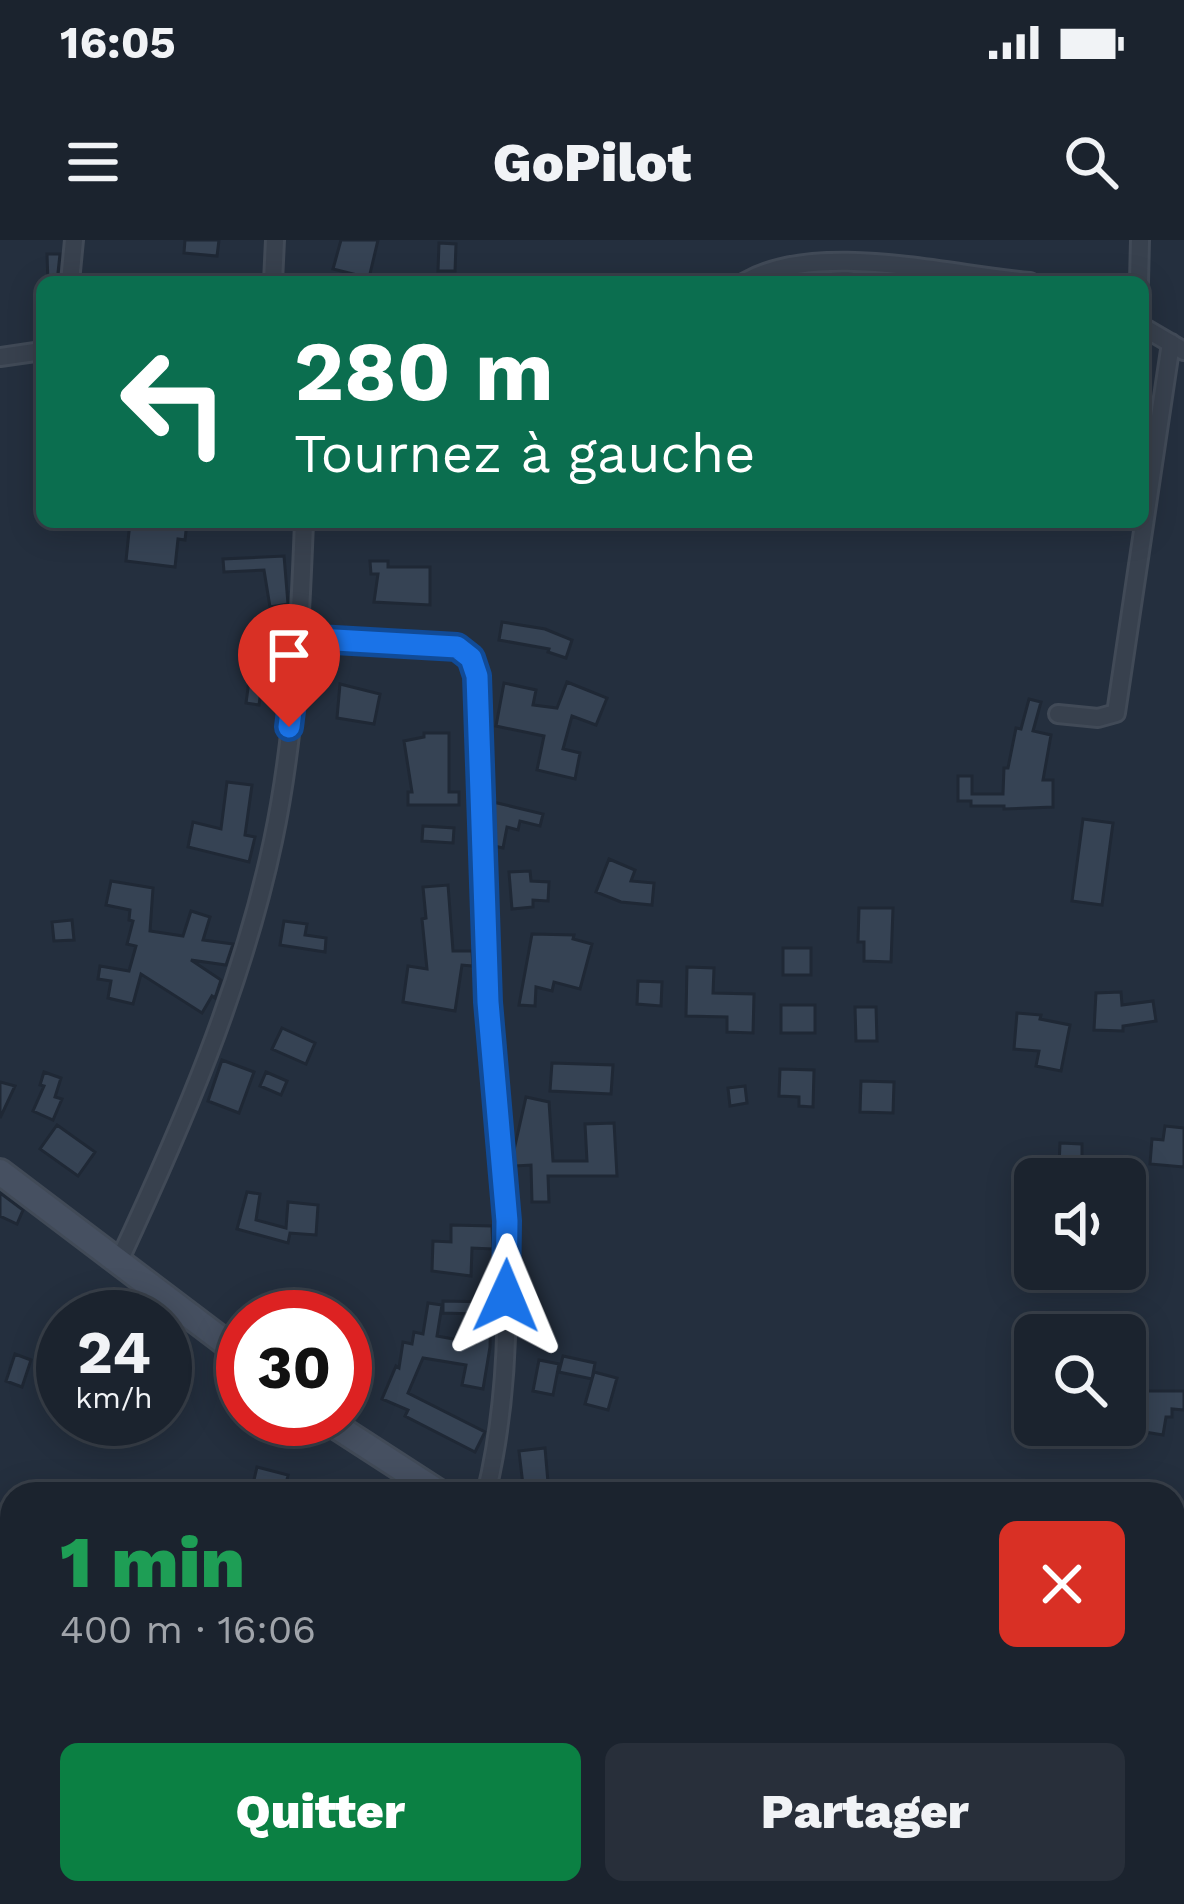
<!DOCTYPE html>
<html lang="fr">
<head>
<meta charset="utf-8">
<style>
  :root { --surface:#1b232e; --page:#282f3a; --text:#f1f3f6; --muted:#a0a4aa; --line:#39404a; --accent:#0b8043 }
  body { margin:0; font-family:"Work Sans",sans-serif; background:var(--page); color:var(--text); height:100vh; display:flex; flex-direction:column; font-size:45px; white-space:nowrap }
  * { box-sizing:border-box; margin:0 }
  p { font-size:39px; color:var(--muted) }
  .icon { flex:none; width:66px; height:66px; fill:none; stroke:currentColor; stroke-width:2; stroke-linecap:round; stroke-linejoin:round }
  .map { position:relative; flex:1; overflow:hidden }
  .drawer { position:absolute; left:0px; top:1242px; width:1185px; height:423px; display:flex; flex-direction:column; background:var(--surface); border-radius:36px 36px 0 0; box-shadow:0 6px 30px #0003,0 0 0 3px var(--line) }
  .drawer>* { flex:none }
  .banner { position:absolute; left:36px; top:36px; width:1113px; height:252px; border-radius:18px; box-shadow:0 6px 30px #0003,0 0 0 3px var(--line); background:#0b6e4f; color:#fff; overflow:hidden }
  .tools { position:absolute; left:1014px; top:918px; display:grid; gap:24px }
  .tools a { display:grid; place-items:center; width:132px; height:132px; border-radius:18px; background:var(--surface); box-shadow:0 6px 30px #0003,0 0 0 3px var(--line); font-size:60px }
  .speed { position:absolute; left:36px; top:1050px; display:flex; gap:24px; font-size:60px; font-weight:700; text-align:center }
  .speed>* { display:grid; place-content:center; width:156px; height:156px; border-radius:50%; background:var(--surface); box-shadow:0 6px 30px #0003,0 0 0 3px var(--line); line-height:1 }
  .speed small { font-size:30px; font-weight:400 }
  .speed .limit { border:18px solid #d22; background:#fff; color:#111 }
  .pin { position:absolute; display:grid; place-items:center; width:102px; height:102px; color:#fff; margin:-123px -51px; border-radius:50% 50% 50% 0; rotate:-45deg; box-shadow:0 0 12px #0007 }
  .pin .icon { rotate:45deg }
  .me { position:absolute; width:132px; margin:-66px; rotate:1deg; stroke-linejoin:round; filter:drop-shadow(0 0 9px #0008) }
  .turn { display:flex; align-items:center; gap:42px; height:252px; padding:0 60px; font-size:54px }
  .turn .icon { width:156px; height:156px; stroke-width:2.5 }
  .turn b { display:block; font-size:84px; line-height:102px }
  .round { display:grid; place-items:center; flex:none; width:126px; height:126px; border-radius:18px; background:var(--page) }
  .head { display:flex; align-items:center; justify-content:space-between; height:204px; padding:0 60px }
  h1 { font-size:72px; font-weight:800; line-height:90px; color:#1e9e55 }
  .action { display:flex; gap:24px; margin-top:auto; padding:24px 60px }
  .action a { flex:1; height:138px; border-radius:18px; background:var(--accent); color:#fff; font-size:48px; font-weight:800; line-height:138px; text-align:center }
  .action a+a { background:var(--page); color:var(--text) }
  .status { display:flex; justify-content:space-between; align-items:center; height:84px; padding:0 60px; background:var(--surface); direction:ltr }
  .status svg { height:33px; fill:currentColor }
  header { display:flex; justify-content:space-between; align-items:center; height:156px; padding:0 60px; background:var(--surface); font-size:54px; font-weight:800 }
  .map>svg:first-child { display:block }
  .building { fill:#364354; stroke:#1f2835; stroke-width:3 }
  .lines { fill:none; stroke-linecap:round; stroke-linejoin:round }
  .street-casing { stroke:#414a57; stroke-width:22 }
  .secondary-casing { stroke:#414a57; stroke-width:30 }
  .street { stroke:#38414e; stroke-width:16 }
  .secondary { stroke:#465061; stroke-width:24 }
  .route-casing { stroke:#114b97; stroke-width:30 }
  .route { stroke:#1a73e8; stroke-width:21 }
</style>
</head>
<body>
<div class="status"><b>16:05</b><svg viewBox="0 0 49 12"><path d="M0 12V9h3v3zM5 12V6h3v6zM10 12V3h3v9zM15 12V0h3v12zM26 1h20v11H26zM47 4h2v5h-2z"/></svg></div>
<header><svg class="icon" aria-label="menu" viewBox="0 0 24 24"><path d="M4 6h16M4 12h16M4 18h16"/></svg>GoPilot<svg class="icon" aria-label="search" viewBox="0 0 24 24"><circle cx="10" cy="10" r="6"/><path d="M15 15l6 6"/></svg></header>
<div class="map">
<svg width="1184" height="1664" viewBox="0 0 1184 1664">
  <rect width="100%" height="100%" fill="#242f3e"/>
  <!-- building -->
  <path class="building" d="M185,0H219L217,16L184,13Z
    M341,0H378L369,38L333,29Z
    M439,3L456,4L455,31H438Z
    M47,14H60L57,42H48Z
    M130,282H187L185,300L178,299L175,327L126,321Z
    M284,316L288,364L270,367L264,330L224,332L223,319Z
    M370,321H388V327H430V365L374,362L378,334H371Z
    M502,382L545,389L572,400L566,418L548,412L549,409L499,400Z
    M249,441L262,444L259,465L246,463Z
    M567,442L607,458L596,485L572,476L563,509L580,513L575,539L537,530L544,496L496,486L504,443L536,450L533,465L557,468Z
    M340,444L380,454L374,484L337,478Z
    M1029,459L1041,462L1033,491L1051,495L1043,540H1053V567L1004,569V566H971V561H958V536H972V554H1003L1004,528H1008L1016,488L1021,489Z
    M424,493H449V552H459V565H408V552H412L404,501L424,497Z
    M227,542L252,545L245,595L255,597L249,622L188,607L193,582L221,589Z
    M493,562L543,574L540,586L520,581L518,590L507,587L503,608L494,606Z
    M1083,579L1113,583L1102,665L1072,661Z
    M423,586L454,588L453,603L422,601Z
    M609,619L635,630L631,641L654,643L652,665L621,662L596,652Z
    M530,631L531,641L549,642L548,661L533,660V667L512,669L509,632Z
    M111,641L153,648L150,691L183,696L191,671L210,677L203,700L233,704L226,725L191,720L221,740L215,758L212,756L202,773L141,734L133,764L108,758L111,741L98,739L100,726L129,731L136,706L127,704L133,681L129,680L130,670L106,665Z
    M448,645L453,711H472L473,726L462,725L455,771L403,762L408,726L427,729L422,679L426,678L423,647Z
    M859,668H893L891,722L864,721V702H858Z
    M72,680L74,700L54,701L52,682Z
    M284,681L307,684L305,695L326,698L325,712L280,705Z
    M532,694L574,695L573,699L592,704L580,749L554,742L552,751L536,747L535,766L519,765Z
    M783,708H811V735H783Z
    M687,727L714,728L713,753L754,754L753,793L727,792V777L686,776Z
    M638,741L662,742L661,766L637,764Z
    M1121,752L1122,765L1153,761L1156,781L1123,786V791L1094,790L1096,753Z
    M781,765H815V793H781Z
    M855,767H876L877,801H856Z
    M1017,773L1041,775L1040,779L1070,785L1061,831L1036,826L1039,811L1014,809Z
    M282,788L315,803L306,824L272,809Z
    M222,820L254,832L239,873L208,861Z
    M552,823L613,825L611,854L550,851Z
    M780,829L814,830L813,867L799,866V857L779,856Z
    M44,832L61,838L55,857L62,859L53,880L33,871L44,846L40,845Z
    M266,832L287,841L281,855L260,846Z
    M861,841L894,842L893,873L860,872Z
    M0,842L15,846L0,878Z
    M745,846L747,863L730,866L728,848Z
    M526,857L549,862L553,921H587L585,884L614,883L617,936H548L549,962H532L531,925L515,926L514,910Z
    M57,885L95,912L78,936L40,909Z
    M1165,886L1184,888V927L1150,924L1152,899L1163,900Z
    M1060,903L1082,904V928L1059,927Z
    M247,952L260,954L256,980L286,988L288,962L318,965L316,995L290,993L288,1003L237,989Z
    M0,953L23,970L17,984L0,976Z
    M451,985L492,986L493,1009L472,1008L471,1036L432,1031L433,1001L451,1002Z
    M443,1061L491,1062L490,1107L483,1149L462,1145L466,1125L423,1118L408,1153L485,1192L475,1212L405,1176L408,1170L382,1159L396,1126L399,1128L403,1102L412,1104L414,1092L423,1094L428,1063L442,1065L437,1096L475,1103L476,1074L443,1073Z
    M15,1114L31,1120L22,1147L6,1141Z
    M563,1116L595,1123L592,1139L559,1132Z
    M539,1120L559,1124L553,1155L533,1151Z
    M594,1132L617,1138L608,1170L585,1164Z
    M1143,1151H1184V1170L1172,1169V1177H1166L1163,1195L1139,1191Z
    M545,1208L549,1254H524L519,1211Z
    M257,1227L288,1235L285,1248L254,1240Z
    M12,1551V1664H0V1552Z"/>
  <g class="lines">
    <!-- street casing -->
    <g class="street-casing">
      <path id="street" d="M70,42L74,0
        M273,42L275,0
        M745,42C818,0 948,35 1030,42
        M1139,42L1140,0
        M1143,87L1184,111
        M0,117L42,111
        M300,398L457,407L471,418L477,436C481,545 481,655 488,764C499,927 525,1092 486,1254
        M1058,474L1098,478L1116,473L1171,103
        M119,1021C182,886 242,747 273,601C295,497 300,388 304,282
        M1173,1436H1184
        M0,1437L12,1435
        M243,1664L246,1653"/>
    </g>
    <!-- secondary casing -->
    <g class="secondary-casing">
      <path id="secondary" d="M0,932L243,1116
        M325,1179L441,1254
        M663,1653L666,1664"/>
    </g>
    <!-- street -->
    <use href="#street" class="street"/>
    <!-- secondary -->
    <use href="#secondary" class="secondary"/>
  </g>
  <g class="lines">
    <!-- route casing -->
    <g class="route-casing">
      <path id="route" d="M289,487L300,398L457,407L471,418L477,436L488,762L507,981L506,1056"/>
    </g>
    <!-- route -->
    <use href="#route" class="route"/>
  </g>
</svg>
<div class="tools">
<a><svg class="icon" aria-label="sound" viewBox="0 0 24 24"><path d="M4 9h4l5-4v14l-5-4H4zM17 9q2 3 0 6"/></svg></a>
<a><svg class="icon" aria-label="search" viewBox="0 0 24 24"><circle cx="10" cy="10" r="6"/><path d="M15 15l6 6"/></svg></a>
</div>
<div class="speed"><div>24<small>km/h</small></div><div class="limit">30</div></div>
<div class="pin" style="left:289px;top:487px;background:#d93025"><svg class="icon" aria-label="arrive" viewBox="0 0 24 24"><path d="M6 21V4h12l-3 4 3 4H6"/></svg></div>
<svg class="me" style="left:506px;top:1056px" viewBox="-20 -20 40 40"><path d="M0-17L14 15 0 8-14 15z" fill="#1a73e8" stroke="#fff" stroke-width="4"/></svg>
<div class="banner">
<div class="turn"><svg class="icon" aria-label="left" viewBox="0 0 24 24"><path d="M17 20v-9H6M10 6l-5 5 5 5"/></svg><div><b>280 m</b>Tournez à gauche</div></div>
</div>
<section class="drawer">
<div class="head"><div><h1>1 min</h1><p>400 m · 16:06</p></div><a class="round" style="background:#d93025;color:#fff"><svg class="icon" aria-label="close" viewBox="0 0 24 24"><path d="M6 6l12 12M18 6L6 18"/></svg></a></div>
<div class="action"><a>Quitter</a><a>Partager</a></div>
</section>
</div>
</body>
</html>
